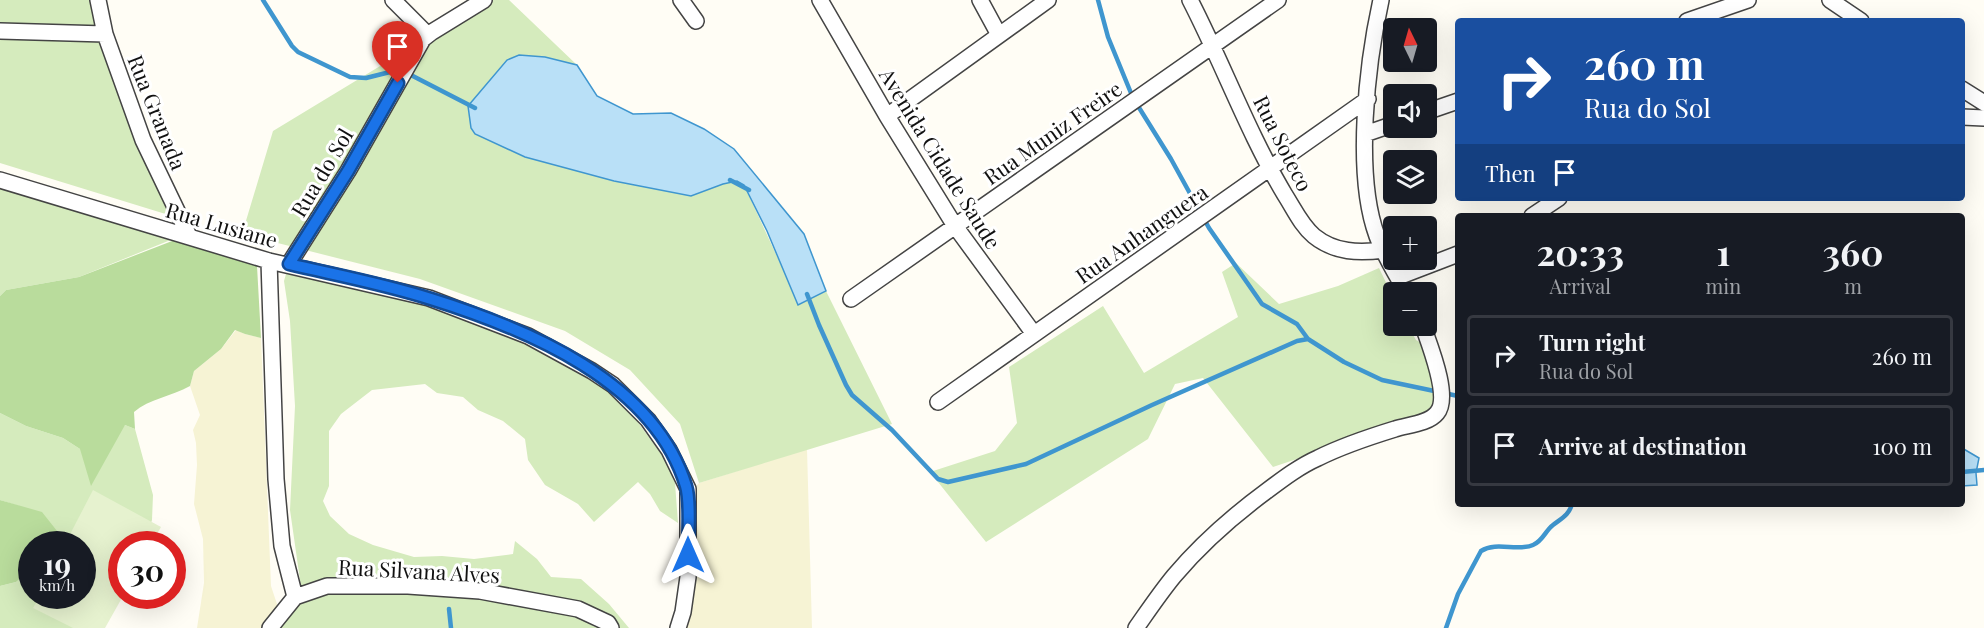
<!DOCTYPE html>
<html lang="en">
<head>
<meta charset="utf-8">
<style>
  :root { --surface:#171b24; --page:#242831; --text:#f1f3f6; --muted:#9ea1a6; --line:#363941 }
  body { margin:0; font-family:"Playfair Display",serif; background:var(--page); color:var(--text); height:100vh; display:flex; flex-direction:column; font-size:22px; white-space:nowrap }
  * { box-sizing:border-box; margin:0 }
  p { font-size:20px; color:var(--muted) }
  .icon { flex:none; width:33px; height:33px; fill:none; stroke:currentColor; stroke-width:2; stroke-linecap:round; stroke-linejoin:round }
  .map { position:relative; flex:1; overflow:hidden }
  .sheet { position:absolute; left:1455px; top:213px; width:510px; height:294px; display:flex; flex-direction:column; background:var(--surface); border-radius:6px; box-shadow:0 6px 24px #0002 }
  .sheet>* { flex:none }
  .guide { position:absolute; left:1455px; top:18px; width:510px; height:183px; border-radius:6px; box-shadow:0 6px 24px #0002; background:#1a4fa0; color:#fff; overflow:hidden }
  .needle { width:39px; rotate:355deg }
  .buttons { position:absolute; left:1383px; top:18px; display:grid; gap:12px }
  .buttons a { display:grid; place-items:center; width:54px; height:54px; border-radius:6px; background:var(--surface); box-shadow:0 6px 24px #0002; font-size:30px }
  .speed { position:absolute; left:18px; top:531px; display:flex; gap:12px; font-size:30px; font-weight:700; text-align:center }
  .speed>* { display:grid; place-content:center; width:78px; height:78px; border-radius:50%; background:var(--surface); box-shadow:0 6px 24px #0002; line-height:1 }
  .speed small { font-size:15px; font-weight:400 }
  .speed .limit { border:9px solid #d22; background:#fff; color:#111 }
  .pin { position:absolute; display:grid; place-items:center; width:51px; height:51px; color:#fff; margin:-62px -26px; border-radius:50% 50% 50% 0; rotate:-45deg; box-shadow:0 0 6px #0007 }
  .pin .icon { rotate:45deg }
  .me { position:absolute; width:66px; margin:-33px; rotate:0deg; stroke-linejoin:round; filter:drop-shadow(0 0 4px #0008) }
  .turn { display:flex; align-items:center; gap:21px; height:126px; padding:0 30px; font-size:27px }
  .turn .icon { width:78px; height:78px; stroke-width:2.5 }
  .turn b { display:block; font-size:42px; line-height:51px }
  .then { display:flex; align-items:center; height:57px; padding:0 30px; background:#0003; gap:12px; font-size:22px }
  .eta { display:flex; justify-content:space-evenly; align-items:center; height:102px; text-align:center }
  .eta b { font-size:36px; font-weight:700; line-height:42px }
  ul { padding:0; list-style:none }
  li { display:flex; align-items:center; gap:18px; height:81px; margin:0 12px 9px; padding:0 18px; border:3px solid var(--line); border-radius:6px }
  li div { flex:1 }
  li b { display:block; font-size:22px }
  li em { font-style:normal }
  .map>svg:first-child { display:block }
  .farmland { fill:#f6f3d4 }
  .green { fill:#d5ebbd }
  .forest { fill:#b9dc9c }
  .pitch { fill:#e6f2cf }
  .water { fill:#b9e0f7; stroke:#3f96cf; stroke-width:1.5 }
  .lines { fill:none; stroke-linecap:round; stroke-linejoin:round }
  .stream { stroke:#3f96cf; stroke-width:4.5 }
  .minor-casing { stroke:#444; stroke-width:18 }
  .minor { stroke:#fff; stroke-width:15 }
  .route-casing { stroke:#114b97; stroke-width:15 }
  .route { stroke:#1a73e8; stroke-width:10 }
  .labels { text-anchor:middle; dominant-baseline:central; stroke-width:6; stroke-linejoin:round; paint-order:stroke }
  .street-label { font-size:21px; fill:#111; stroke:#fff }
</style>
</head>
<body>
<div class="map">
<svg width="1984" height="628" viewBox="0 0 1984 628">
  <rect width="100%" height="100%" fill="#fffdf5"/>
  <!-- farmland -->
  <path class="farmland" d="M236,330L245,334L261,338L271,586L278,607L265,628H197L204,583L203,539L194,504L197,465L196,443L193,430L200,415L190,386L194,371L221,349Z
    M807,449L812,628H677L682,612L685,497L699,483Z"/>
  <!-- green -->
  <path class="green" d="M0,0H96L172,216L0,163Z
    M489,0H509L577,65L545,57L507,60L468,106L471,128L614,181L691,196L723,184L737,181L744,185L799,304L826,291L892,424L699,483L680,424L630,370L565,331L420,279L242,234L273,131Z
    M0,184L178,237L79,277L6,290L0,296Z
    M1236,263L1279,304L1338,286L1379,268L1393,297L1394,326H1408L1416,340L1425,345L1436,389L1434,413L1273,467L1203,378L1175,384L1148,439L986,542L930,472L995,451L1017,423L1009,367L1103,306L1144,373L1238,317L1222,272Z
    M286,274L416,302L483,325L557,358L621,399L667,462L675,483L678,523L660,511L650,494L638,482L594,522L578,504L545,485L528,460L525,439L503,421L478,410L463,397L437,393L425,384L372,390L341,414L329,431V486L323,501L330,516L349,534L373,545L414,557L442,556L474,559L513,554L515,541L537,559L551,577L581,579L609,604L629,628H265L278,607L301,587L290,510L295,406L290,321L284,281Z
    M0,413L26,426L63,438L80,449L125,425L135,429L153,495L152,520L144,543L122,544L95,628H0V586L16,582L31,570L32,596H82V544H56L61,536L19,506L0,500Z"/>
  <!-- forest -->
  <path class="forest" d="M198,231L206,245L243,251L257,266L261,338L245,334L235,330L221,349L194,371L190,386C172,396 149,399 134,412L135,429L125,425L91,486L80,449L63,438L26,426L0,413V296L6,290L79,277Z
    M0,500L42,512L61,536L56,544H32L31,570L16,582L0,586Z"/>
  <!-- pitch -->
  <path class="pitch" d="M93,490L161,527L151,544H122L123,596L105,628H73L33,608L40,596H82V544H65Z"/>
  <!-- water -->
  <path class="water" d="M519,55L545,57L577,65L597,96L633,114L671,113L704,129L734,149L804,234L826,291L798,305L767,231L744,185L737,181L723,184L691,196L614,181L525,157L475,134L471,128L468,106L507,60Z
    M1962,448L1979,458L1976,473L1977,485L1962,486Z"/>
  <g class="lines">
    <!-- stream -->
    <path class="stream" d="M263,0L292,46L298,52L350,77L366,78L390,72H405L475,108
      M1098,0L1108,37L1133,98L1171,159L1209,228L1262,304L1297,324L1308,339L1344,362L1382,380L1458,396
      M730,180L749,190
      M807,294L819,325L846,385L852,395L892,430L938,479L948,482L1026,464L1152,405L1297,341L1308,339
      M1962,472L1984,470
      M449,609L451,628
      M1446,628L1458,594L1481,551C1497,541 1517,552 1533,545C1543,541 1545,531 1553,525C1562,518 1569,515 1572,504"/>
    <!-- minor casing -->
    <g class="minor-casing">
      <path id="minor" d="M98,0L105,34L143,140L189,236
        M393,0L428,35
        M681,0L696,21
        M820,0L887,116L955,226L1034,334
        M980,0L999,35
        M1190,0C1223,64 1248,133 1285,195C1294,209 1301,225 1314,236C1335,253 1359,253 1384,250
        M1381,0C1367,63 1354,174 1377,236C1384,255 1396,274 1406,292
        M1830,0L1861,21
        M1687,21L1748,0
        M0,31L105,34
        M1962,89L1984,103
        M1426,112L1458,101
        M887,116L1048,0
        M1962,117L1984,118
        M1365,134L1394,124
        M0,180L269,261L429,298L528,336L592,371L613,385L648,420L669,450L688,489V577L683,612L678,628
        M1532,216L1559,198
        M269,261L276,479L282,546L295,597
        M289,264L348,171L423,39L432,32L484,0
        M1398,277L1458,254
        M851,299L1278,0
        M938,402L1368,99
        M270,628L295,597L327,586H408L480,591L578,609L608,623L611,628
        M1136,628C1148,611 1160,593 1174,576C1201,544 1234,515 1268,490C1284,478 1300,466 1318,458C1342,446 1369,437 1395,429C1407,425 1428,424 1437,413C1451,397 1429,344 1423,326"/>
    </g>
    <!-- minor -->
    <use href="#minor" class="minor"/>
  </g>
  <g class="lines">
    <!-- route casing -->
    <g class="route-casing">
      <path id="route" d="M398,83L348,171L289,264C336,275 385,284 431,299C527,329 654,381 686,486C691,502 688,537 688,555"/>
    </g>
    <!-- route -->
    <use href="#route" class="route"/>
  </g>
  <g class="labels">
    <!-- street labels -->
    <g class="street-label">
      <text transform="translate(158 112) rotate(68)">Rua Granada</text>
      <text transform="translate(1052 132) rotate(-35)">Rua Muniz Freire</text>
      <text transform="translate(1284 143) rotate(63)">Rua Soteco</text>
      <text transform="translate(941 158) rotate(58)">Avenida Cidade Saude</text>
      <text transform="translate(321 172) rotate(-59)">Rua do Sol</text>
      <text transform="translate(222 224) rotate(16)">Rua Lusiane</text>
      <text transform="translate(1141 233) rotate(-35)">Rua Anhanguera</text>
      <text transform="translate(419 570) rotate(3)">Rua Silvana Alves</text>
    </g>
  </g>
</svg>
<div class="buttons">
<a><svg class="needle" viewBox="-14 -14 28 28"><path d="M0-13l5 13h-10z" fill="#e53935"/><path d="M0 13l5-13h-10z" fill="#9ea1a6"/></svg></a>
<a><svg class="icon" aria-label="sound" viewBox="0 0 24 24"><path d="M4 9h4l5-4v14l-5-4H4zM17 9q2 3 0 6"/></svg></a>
<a><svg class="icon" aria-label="layers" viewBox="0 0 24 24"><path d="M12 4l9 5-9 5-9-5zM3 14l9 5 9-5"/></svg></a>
<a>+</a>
<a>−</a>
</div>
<div class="speed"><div>19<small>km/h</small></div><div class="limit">30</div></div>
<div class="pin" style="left:398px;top:83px;background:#d93025"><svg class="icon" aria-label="arrive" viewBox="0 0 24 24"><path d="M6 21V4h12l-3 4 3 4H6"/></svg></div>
<svg class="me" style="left:688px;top:555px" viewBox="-20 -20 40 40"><path d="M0-17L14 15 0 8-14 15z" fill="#1a73e8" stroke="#fff" stroke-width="4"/></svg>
<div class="guide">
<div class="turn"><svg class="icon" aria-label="right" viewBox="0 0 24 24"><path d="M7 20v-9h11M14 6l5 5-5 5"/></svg><div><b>260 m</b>Rua do Sol</div></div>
<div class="then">Then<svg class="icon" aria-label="arrive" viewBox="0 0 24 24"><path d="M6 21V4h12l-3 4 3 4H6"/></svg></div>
</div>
<section class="sheet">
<div class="eta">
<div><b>20:33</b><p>Arrival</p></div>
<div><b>1</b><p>min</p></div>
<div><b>360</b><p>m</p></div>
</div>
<ul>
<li><svg class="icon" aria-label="right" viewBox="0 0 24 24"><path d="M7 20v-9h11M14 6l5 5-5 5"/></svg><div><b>Turn right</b><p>Rua do Sol</p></div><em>260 m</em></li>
<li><svg class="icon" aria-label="arrive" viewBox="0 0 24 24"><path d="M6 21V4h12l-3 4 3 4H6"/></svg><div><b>Arrive at destination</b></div><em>100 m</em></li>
</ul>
</section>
</div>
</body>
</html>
